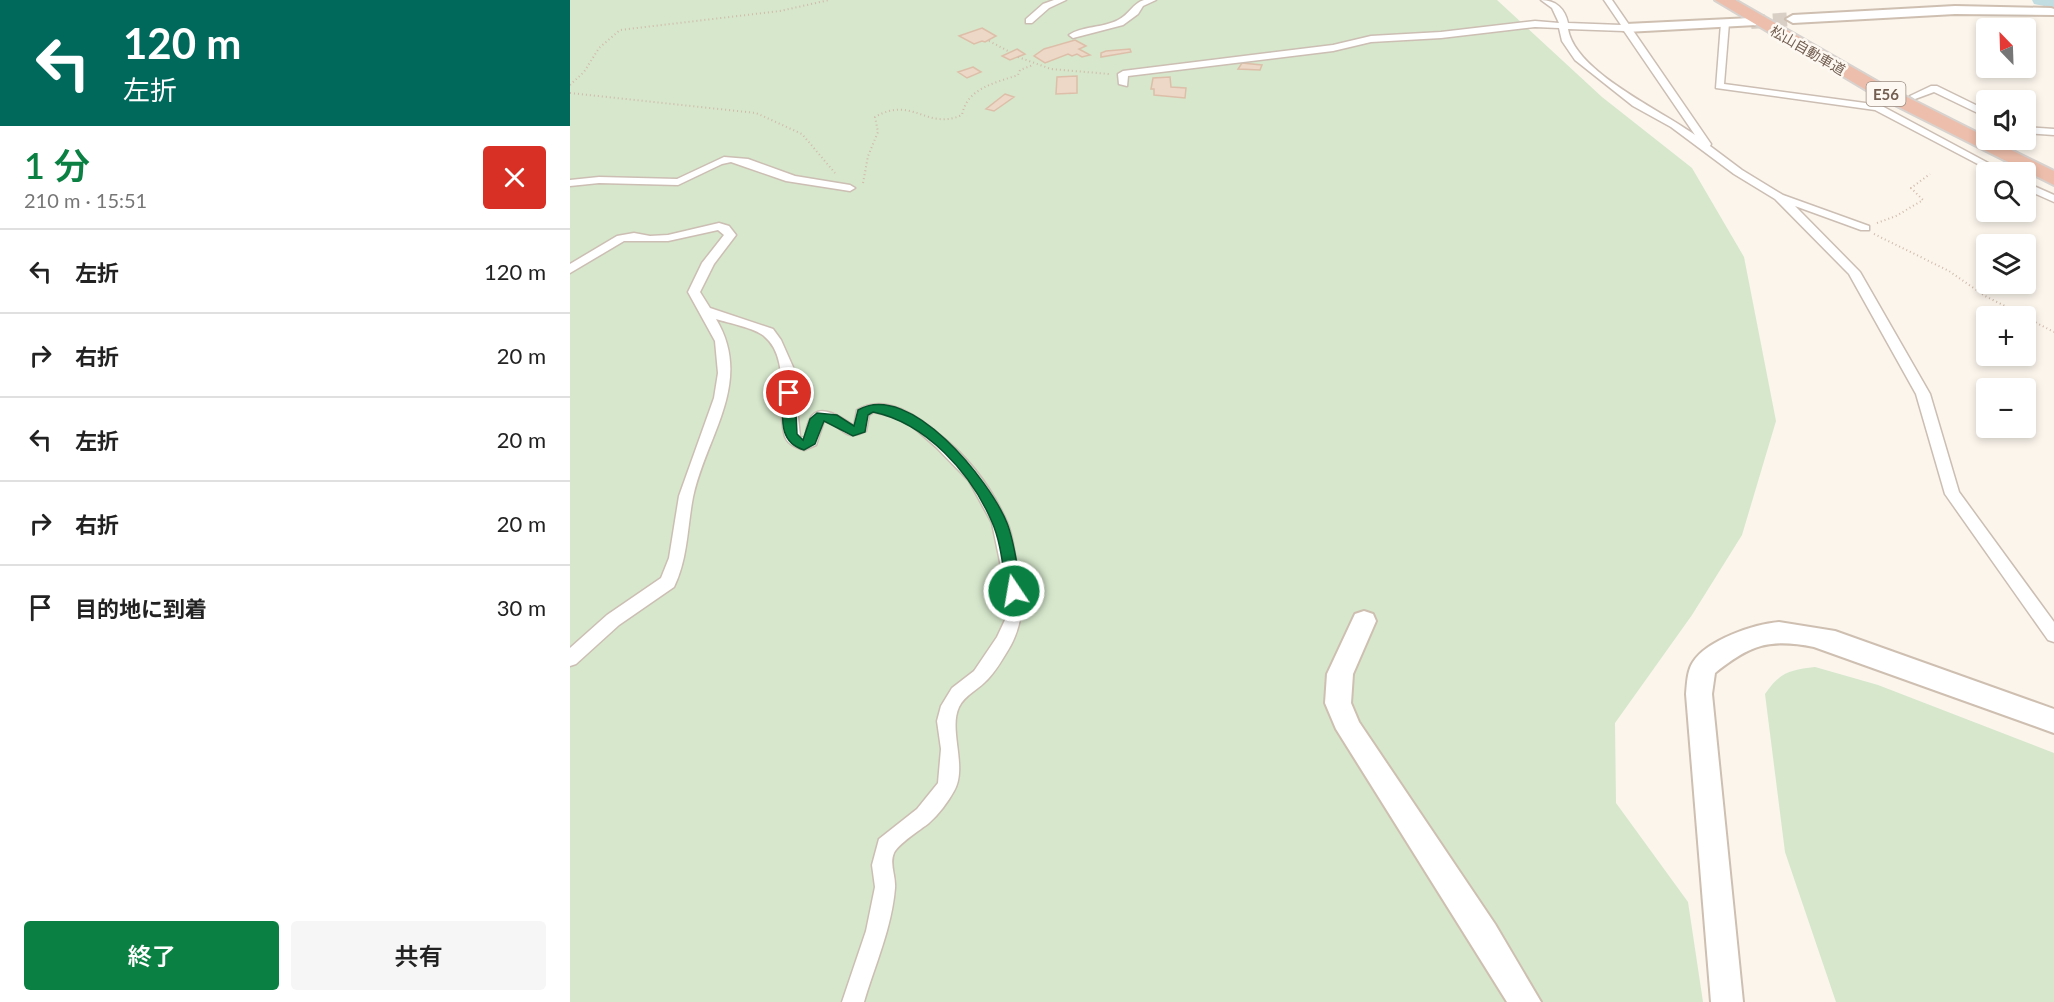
<!DOCTYPE html>
<html lang="ja">
<head>
<meta charset="utf-8">
<style>
  :root { --surface:#fff; --page:#f6f6f6; --text:#222; --muted:#767676; --line:#e0e0e0; --accent:#0b8043 }
  body { margin:0; font-family:Lato,"Noto Sans JP",sans-serif; background:var(--page); color:var(--text); height:100vh; display:flex; flex-direction:column; font-size:22px; white-space:nowrap }
  * { box-sizing:border-box; margin:0 }
  p { font-size:20px; color:var(--muted) }
  .icon { flex:none; width:33px; height:33px; fill:none; stroke:currentColor; stroke-width:2; stroke-linecap:round; stroke-linejoin:round }
  .map { position:relative; flex:1; overflow:hidden }
  .side { display:flex; flex-direction:column; background:var(--surface); width:570px }
  .side>* { flex:none }
  .top-card { background:#00695c; color:#fff; overflow:hidden }
  .needle { width:39px; rotate:337deg }
  .controls { position:absolute; left:1406px; top:18px; display:grid; gap:12px }
  .controls a { display:grid; place-items:center; width:60px; height:60px; border-radius:6px; background:var(--surface); box-shadow:0 3px 9px #0003; font-size:30px }
  .pin { position:absolute; display:grid; place-items:center; width:51px; height:51px; color:#fff; margin:-26px; border:3px solid #fff; border-radius:50%; box-shadow:0 2px 6px #0007 }
  .me { position:absolute; width:66px; margin:-33px; rotate:348deg; stroke-linejoin:round; filter:drop-shadow(0 0 4px #0008) }
  .turn { display:flex; align-items:center; gap:21px; height:126px; padding:0 24px; font-size:27px }
  .turn .icon { width:78px; height:78px; stroke-width:2.5 }
  .turn b { display:block; font-size:42px; line-height:51px }
  .round { display:grid; place-items:center; flex:none; width:63px; height:63px; border-radius:6px; background:var(--page) }
  .head { display:flex; align-items:center; justify-content:space-between; height:102px; padding:0 24px }
  h1 { font-size:36px; font-weight:600; line-height:45px; color:var(--accent) }
  .button { display:flex; gap:12px; margin-top:auto; padding:12px 24px }
  .button a { flex:1; height:69px; border-radius:6px; background:var(--accent); color:#fff; font-size:24px; font-weight:600; line-height:69px; text-align:center }
  .button a+a { background:var(--page); color:var(--text) }
  ul { padding:0; list-style:none }
  li { display:flex; align-items:center; gap:18px; height:84px; padding:0 24px; border-top:2px solid var(--line) }
  li div { flex:1 }
  li b { display:block; font-size:22px }
  li em { font-style:normal }
  main { display:flex; flex:1; min-height:0 }
  .map>svg:first-child { display:block }
  .green { fill:#d6e7cc }
  .lines { fill:none; stroke-linecap:round; stroke-linejoin:round }
  .river { fill:#c2dde2; fill-rule:evenodd }
  .building { fill:#edd7c7; stroke:#ddbfa9; stroke-width:1.5 }
  .secondary-tunnel { stroke:#d9cfc5; stroke-width:14; stroke-dasharray:14 8; stroke-linecap:butt }
  .street-casing { stroke:#ccbeb3; stroke-width:3 }
  .secondary-casing { stroke:#cebfb1; stroke-width:4 }
  .highway-casing { stroke:#d8d2ce; stroke-width:4 }
  .path { stroke:#d2baaa; stroke-width:2; stroke-dasharray:1 3; stroke-linecap:butt }
  .street { fill:#fff; fill-rule:evenodd }
  .secondary { fill:#fff; fill-rule:evenodd }
  .highway { fill:#edbeab; fill-rule:evenodd }
  .route { fill:#0b8043; stroke:#07532c; stroke-width:1.5 }
  .labels { text-anchor:middle; dominant-baseline:central; stroke-width:5; stroke-linejoin:round; paint-order:stroke }
  .far-street-label { font-size:14px; fill:#735e51; stroke:#fdf9f2 }
  .shield { fill:#fdf9f2; stroke:#9c8c81; stroke-width:1.5 }
  .shield-label { font-size:15px; font-weight:bold; fill:#735e51 }
</style>
</head>
<body>
<main>
<section class="side">
<div class="top-card">
<div class="turn"><svg class="icon" aria-label="left" viewBox="0 0 24 24"><path d="M17 20v-9H6M10 6l-5 5 5 5"/></svg><div><b>120 m</b>左折</div></div>
</div>
<div class="head"><div><h1>1 分</h1><p>210 m · 15:51</p></div><a class="round" style="background:#d93025;color:#fff"><svg class="icon" aria-label="close" viewBox="0 0 24 24"><path d="M6 6l12 12M18 6L6 18"/></svg></a></div>
<ul>
<li><svg class="icon" aria-label="left" viewBox="0 0 24 24"><path d="M17 20v-9H6M10 6l-5 5 5 5"/></svg><div><b>左折</b></div><em>120 m</em></li>
<li><svg class="icon" aria-label="right" viewBox="0 0 24 24"><path d="M7 20v-9h11M14 6l5 5-5 5"/></svg><div><b>右折</b></div><em>20 m</em></li>
<li><svg class="icon" aria-label="left" viewBox="0 0 24 24"><path d="M17 20v-9H6M10 6l-5 5 5 5"/></svg><div><b>左折</b></div><em>20 m</em></li>
<li><svg class="icon" aria-label="right" viewBox="0 0 24 24"><path d="M7 20v-9h11M14 6l5 5-5 5"/></svg><div><b>右折</b></div><em>20 m</em></li>
<li><svg class="icon" aria-label="arrive" viewBox="0 0 24 24"><path d="M6 21V4h12l-3 4 3 4H6"/></svg><div><b>目的地に到着</b></div><em>30 m</em></li>
</ul>
<div class="button"><a>終了</a><a>共有</a></div>
</section>
<div class="map">
<svg width="1484" height="1002" viewBox="0 0 1484 1002">
  <rect width="100%" height="100%" fill="#fbf5ec"/>
  <!-- green -->
  <path class="green" d="M0,0H927L1032,97L1122,168L1174,257L1206,421L1172,535L1122,615L1045,723L1046,803L1118,902L1133,1002H0Z
    M1245,667L1308,685L1484,753V1002H1266L1215,852L1195,694C1210,672 1220,670 1245,667Z"/>
  <g class="lines">
    <!-- river -->
    <path class="river" d="M1462,0H1484V8L1464,4Z"/>
  </g>
  <!-- building -->
  <path class="building" d="M412,28L426,36L415,42L412,41L404,44L389,36Z
    M505,40L516,46L509,49L520,55L512,57L507,54L502,56L498,54L475,63L464,56L474,49Z
    M447,49L455,54L440,60L432,56Z
    M560,49L561,52L531,57V53L536,51Z
    M672,63L692,65L690,70L668,69Z
    M403,67L411,72L397,78L388,72Z
    M507,76V93L486,94L487,77Z
    M600,77L601,87L616,88L615,98L584,95V89H581L583,78Z
    M435,94L444,97L424,111L416,109Z"/>
  <g class="lines">
    <!-- secondary-tunnel -->
    <path class="secondary-tunnel" d="M1181,22L1223,19"/>
    <!-- street casing -->
    <g class="street-casing">
      <path id="street" d="M484,0H496L479,8L462,23H456V19L473,4Z
        M574,0H586L573,6L568,14L553,25L503,38L499,35C512,26 533,28 548,20C559,15 563,3 574,0Z
        M971,0C986,0 995,9 998,23L1051,25L1034,0H1042L1141,144L1140,146L1172,170L1213,195L1299,226V230H1291L1225,206L1290,272L1360,394L1389,492L1484,622V642L1478,640L1375,494L1346,394L1279,274L1205,199L1164,174L1101,127L1063,106L1005,60L992,41L989,28L965,27L871,38L801,42L763,51L558,76L557,86L549,84L548,74L553,71L763,45L801,36L871,32L965,21L989,23L982,8ZM998,29L1054,31L1125,135C1091,110 1005,72 998,29Z
        M1155,20L1159,23L1154,84L1310,105L1435,172H1423L1305,110L1146,88L1151,23Z
        M1361,86H1367L1416,110V117L1364,92L1345,99L1340,96Z
        M1455,127L1484,129V135L1455,133Z
        M154,157L178,159L225,176L280,185L285,188L280,191L216,181L161,162L152,164L108,185L29,183L0,186V180L29,177L107,179Z
        M1455,182L1484,195V202L1455,189Z
        M149,223L159,226L166,235L144,264L130,292L140,308L203,329L211,340L223,367L230,437L235,438C236,432 237,424 240,419C249,401 274,419 284,426L287,410C316,393 349,417 371,436C399,458 422,489 437,522C443,535 444,552 447,566C453,594 455,618 441,645C434,657 425,673 415,682C406,691 395,695 389,707C378,730 398,767 384,791C378,802 368,815 359,823C350,830 328,844 324,853C319,864 326,876 325,888C322,927 305,965 294,1002H272L296,931L305,887L302,865L309,839L347,809L368,783L371,749L367,721L371,706L382,688L404,671L427,637L435,620L436,591L422,523L399,481L366,447L342,426L324,417L304,412L299,415L296,431C273,443 274,425 254,421L246,445L234,450C225,447 216,444 214,433C207,405 221,358 194,336C185,328 158,323 146,319C184,382 136,436 123,497C117,528 118,558 104,587L49,625L6,664L0,666V648L37,615L91,578L99,558L109,496L144,398L148,373L145,341L118,292L132,263L154,235L148,230L98,241H54L0,273V264L47,236L64,233L80,236L98,235Z"/>
    </g>
    <!-- secondary casing -->
    <g class="secondary-casing">
      <path id="secondary" d="M1385,6L1481,8L1484,9V15L1385,14L1223,23L1216,19L1223,15Z
        M1181,18L1186,19L1188,22L1186,25L1056,32L1049,28L1056,24Z
        M794,611L803,614L806,621L783,674L781,703L789,722L925,924L971,1002H937L766,729L755,703L757,674L785,614Z
        M1209,622L1265,631L1484,709V733L1244,647C1199,638 1180,645 1145,673L1142,694L1173,1002H1141L1116,694C1117,684 1117,671 1123,662C1137,640 1184,624 1209,622Z"/>
    </g>
    <!-- highway casing -->
    <g class="highway-casing">
      <path id="highway" d="M1145,0H1165L1315,86L1416,137V140H1421L1484,171V185L1303,94Z"/>
    </g>
    <!-- path -->
    <path class="path" d="M419,41L440,52
      M448,57L481,69L539,74
      M0,85L14,72L29,48L50,30L210,11L259,0
      M0,93L186,113L232,134L265,173
      M293,183L298,156L308,132L305,117C343,95 356,131 392,115C397,88 425,83 448,75L450,70L463,65
      M1307,223L1326,216L1353,200L1341,188L1360,174
      M1304,234L1379,271L1415,296L1455,316
      M1455,317L1484,332"/>
    <!-- street -->
    <use href="#street" class="street"/>
    <!-- secondary -->
    <use href="#secondary" class="secondary"/>
    <!-- highway -->
    <use href="#highway" class="highway"/>
  </g>
  <!-- route -->
  <path class="route" d="M219,389L225,393L227,434L233,440L240,419L247,413L267,415L284,426L288,410C340,380 420,481 437,523C445,543 447,569 452,591L450,595H439L437,591C433,569 431,542 422,522C401,473 356,423 303,412L298,415L295,432L283,436L254,421L245,444L234,450C207,442 213,416 213,393Z"/>
  <g class="labels">
    <!-- far-street labels -->
    <g class="far-street-label">
      <text transform="translate(1238 50) rotate(30)">松山自動車道</text>
    </g>
    <!-- shield labels -->
    <rect class="shield" x="1296.5" y="82" width="39" height="24" rx="4.5"/>
    <g class="shield-label">
      <text x="1316" y="94">E56</text>
    </g>
  </g>
</svg>
<div class="controls">
<a><svg class="needle" viewBox="-14 -14 28 28"><path d="M0-13l5 13h-10z" fill="#e53935"/><path d="M0 13l5-13h-10z" fill="#767676"/></svg></a>
<a><svg class="icon" aria-label="sound" viewBox="0 0 24 24"><path d="M4 9h4l5-4v14l-5-4H4zM17 9q2 3 0 6"/></svg></a>
<a><svg class="icon" aria-label="search" viewBox="0 0 24 24"><circle cx="10" cy="10" r="6"/><path d="M15 15l6 6"/></svg></a>
<a><svg class="icon" aria-label="layers" viewBox="0 0 24 24"><path d="M12 4l9 5-9 5-9-5zM3 14l9 5 9-5"/></svg></a>
<a>+</a>
<a>−</a>
</div>
<div class="pin" style="left:219px;top:393px;background:#d93025"><svg class="icon" aria-label="arrive" viewBox="0 0 24 24"><path d="M6 21V4h12l-3 4 3 4H6"/></svg></div>
<svg class="me" style="left:444px;top:591px" viewBox="-20 -20 40 40"><circle r="17" fill="#0b8043" stroke="#fff" stroke-width="3"/><path d="M0-11L8 9 0 5-8 9z" fill="#fff"/></svg>
</div>
</main>
</body>
</html>
